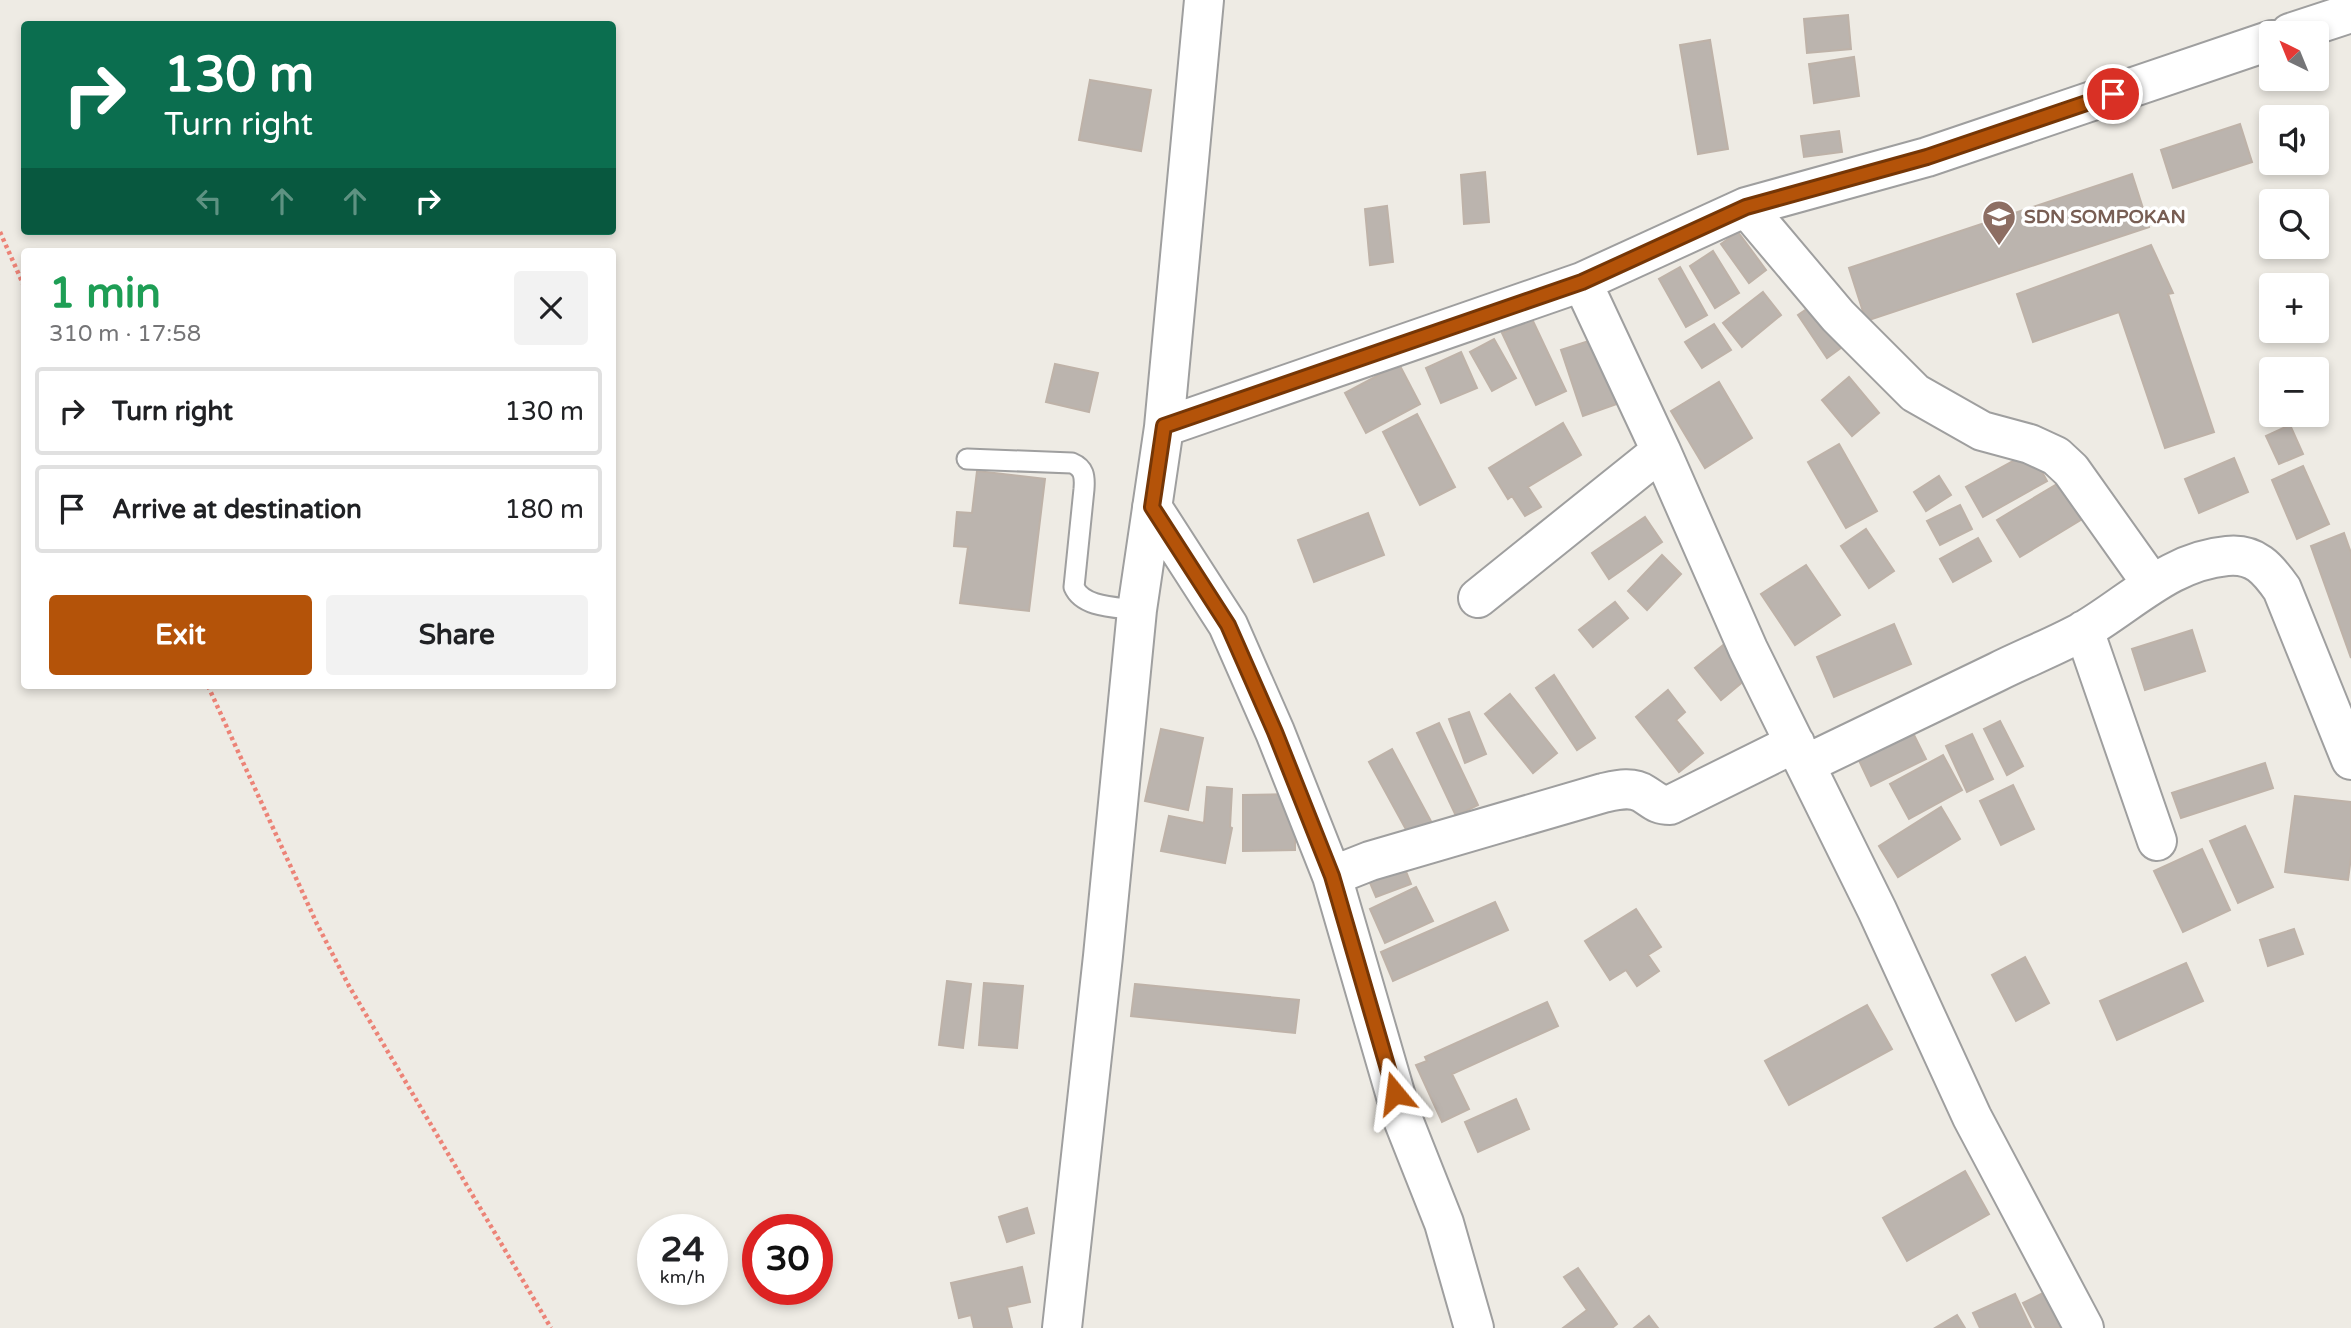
<!DOCTYPE html>
<html lang="en">
<head>
<meta charset="utf-8">
<style>
  :root { --surface:#fff; --page:#f2f2f2; --text:#202124; --muted:#757577; --line:#e0e0e0; --accent:#b45309 }
  body { margin:0; font-family:"Varela Round",sans-serif; background:var(--page); color:var(--text); height:100vh; display:flex; flex-direction:column; font-size:26px; white-space:nowrap }
  * { box-sizing:border-box; margin:0 }
  p { font-size:23px; color:var(--muted) }
  .icon { flex:none; width:38px; height:38px; fill:none; stroke:currentColor; stroke-width:2; stroke-linecap:round; stroke-linejoin:round }
  .map { position:relative; flex:1; overflow:hidden }
  .details { position:absolute; left:21px; top:248px; width:595px; height:441px; display:flex; flex-direction:column; background:var(--surface); border-radius:7px; box-shadow:0 4px 10px #0003 }
  .details>* { flex:none }
  .banner { position:absolute; left:21px; top:21px; width:595px; height:214px; border-radius:7px; box-shadow:0 4px 10px #0003; background:#0b6e4f; color:#fff; overflow:hidden }
  .needle { width:46px; rotate:317deg }
  .fabs { position:absolute; left:2259px; top:21px; display:grid; gap:14px }
  .fabs a { display:grid; place-items:center; width:70px; height:70px; border-radius:7px; background:var(--surface); box-shadow:0 4px 10px #0003; font-size:35px }
  .speed { position:absolute; left:637px; top:1214px; display:flex; gap:14px; font-size:35px; font-weight:700; text-align:center }
  .speed>* { display:grid; place-content:center; width:91px; height:91px; border-radius:50%; background:var(--surface); box-shadow:0 4px 10px #0003; line-height:1 }
  .speed small { font-size:18px; font-weight:400 }
  .speed .limit { border:10px solid #d22; background:#fff; color:#111 }
  .pin { position:absolute; display:grid; place-items:center; width:60px; height:60px; color:#fff; margin:-30px; border:4px solid #fff; border-radius:50%; box-shadow:0 2px 7px #0007 }
  .me { position:absolute; width:77px; margin:-38px; rotate:344deg; stroke-linejoin:round; filter:drop-shadow(0 0 5px #0008) }
  .turn { display:flex; align-items:center; gap:24px; height:147px; padding:0 28px; font-size:32px }
  .turn .icon { width:91px; height:91px; stroke-width:2.5 }
  .turn b { display:block; font-size:49px; line-height:60px }
  .lanes { display:flex; align-items:center; height:66px; padding:0 28px; background:#0003; justify-content:center; gap:35px; direction:ltr }
  .lanes .off { opacity:.35 }
  .round { display:grid; place-items:center; flex:none; width:74px; height:74px; border-radius:7px; background:var(--page) }
  .headline { display:flex; align-items:center; justify-content:space-between; height:119px; padding:0 28px }
  h1 { font-size:42px; font-weight:700; line-height:52px; color:#1e9e55 }
  .button { display:flex; gap:14px; margin-top:auto; padding:14px 28px }
  .button a { flex:1; height:80px; border-radius:7px; background:var(--accent); color:#fff; font-size:28px; font-weight:700; line-height:80px; text-align:center }
  .button a+a { background:var(--page); color:var(--text) }
  ul { padding:0; list-style:none }
  li { display:flex; align-items:center; gap:21px; height:88px; margin:0 14px 10px; padding:0 14px; border:4px solid var(--line); border-radius:7px }
  li div { flex:1 }
  li b { display:block; font-size:26px }
  li em { font-style:normal }
  .map>svg:first-child { display:block }
  .building { fill:#bbb4ae; stroke:#beb2a8; stroke-width:2 }
  .lines { fill:none; stroke-linecap:round; stroke-linejoin:round }
  .lane-casing { stroke:#9f9f9f; stroke-width:23 }
  .street-casing { stroke:#9f9f9f; stroke-width:42 }
  .path { stroke:#ec8377; stroke-width:4.5; stroke-dasharray:3.5 3.5; stroke-linecap:butt }
  .lane { stroke:#fff; stroke-width:19 }
  .street { stroke:#fff; stroke-width:38 }
  .route-casing { stroke:#753606; stroke-width:18 }
  .route { stroke:#b45309; stroke-width:12 }
  .labels { text-anchor:middle; dominant-baseline:central; stroke-width:7; stroke-linejoin:round; paint-order:stroke }
  .education-label { font-size:19px; font-weight:bold; fill:#785e54; stroke:#fff; text-anchor:start }
</style>
</head>
<body>
<div class="map">
<svg width="2351" height="1328" viewBox="0 0 2351 1328">
  <rect width="100%" height="100%" fill="#eeebe4"/>
  <!-- building -->
  <path class="building" d="M1848,15L1851,49L1807,53L1804,19Z
    M1710,40L1728,149L1698,154L1680,45Z
    M1854,57L1859,96L1814,103L1809,64Z
    M1090,80L1151,90L1141,151L1079,140Z
    M2240,124L2252,162L2173,188L2161,150Z
    M1839,131L1842,152L1804,157L1801,136Z
    M1485,172L1489,222L1464,224L1461,175Z
    M2132,174L2149,227L1866,321L1849,268Z
    M1387,206L1393,262L1370,265L1365,209Z
    M1738,232L1766,270L1749,283L1721,244Z
    M2151,245L2173,293L2168,294L2214,432L2165,448L2119,312L2033,342L2017,294Z
    M1713,251L1739,293L1715,308L1690,266Z
    M1680,267L1707,315L1686,327L1659,279Z
    M1763,292L1781,315L1742,347L1723,323Z
    M1820,300L1849,342L1827,358L1798,315Z
    M1532,319L1566,391L1536,405L1502,333Z
    M1714,324L1731,350L1702,368L1685,342Z
    M1494,339L1516,378L1492,391L1470,352Z
    M1595,339L1617,404L1583,416L1561,350Z
    M1461,352L1477,388L1441,403L1426,368Z
    M1055,364L1098,373L1089,412L1046,402Z
    M1399,364L1420,404L1366,433L1345,393Z
    M1849,377L1879,413L1852,436L1822,400Z
    M1719,382L1752,438L1705,468L1671,411Z
    M1417,414L1455,487L1420,505L1383,432Z
    M1563,423L1581,455L1528,487L1541,507L1525,516L1512,496L1508,499L1489,468Z
    M2290,425L2303,454L2279,464L2266,436Z
    M1839,444L1877,511L1846,528L1808,462Z
    M2031,451L2047,481L1983,517L1966,487Z
    M2234,458L2248,492L2199,513L2185,479Z
    M2303,466L2329,524L2297,539L2272,480Z
    M977,471L1045,479L1029,611L960,603L968,547L954,546L957,512L972,513Z
    M1939,476L1951,495L1926,511L1914,492Z
    M2067,478L2089,515L2020,557L1997,520Z
    M1960,505L1972,529L1940,545L1927,521Z
    M1368,513L1384,555L1314,582L1298,540Z
    M1645,517L1662,542L1609,579L1592,553Z
    M1866,529L1894,571L1869,588L1841,546Z
    M2344,533L2351,553V658L2311,546Z
    M1978,538L1991,561L1953,582L1940,559Z
    M1662,555L1681,574L1647,610L1628,591Z
    M1806,565L1840,615L1795,645L1761,594Z
    M1615,602L1628,618L1593,647L1579,630Z
    M1894,624L1911,664L1834,697L1817,657Z
    M2192,630L2205,671L2145,690L2132,649Z
    M1727,642L1752,674L1721,700L1695,668Z
    M1554,675L1595,738L1577,750L1536,688Z
    M1668,690L1685,712L1676,720L1703,753L1679,772L1636,717Z
    M1510,694L1557,753L1533,773L1485,714Z
    M1469,712L1486,754L1465,763L1449,719Z
    M2000,721L2023,766L2007,775L1984,729Z
    M1439,723L1478,805L1456,816L1417,733Z
    M1909,725L1926,759L1871,786L1855,752Z
    M1161,729L1203,738L1188,810L1145,801Z
    M1972,734L1993,779L1967,792L1946,746Z
    M1392,749L1432,823L1409,835L1369,762Z
    M1943,755L1962,790L1909,819L1890,784Z
    M2265,763L2273,788L2181,818L2172,793Z
    M2013,785L2034,829L2001,845L1980,801Z
    M1207,787L1232,789L1230,827L1232,828L1225,863L1161,851L1169,816L1204,823Z
    M1295,794V850L1243,851V795Z
    M2295,796L2351,802V857L2348,880L2285,872Z
    M1941,807L1960,839L1898,877L1879,846Z
    M2245,826L2273,887L2238,903L2210,841Z
    M2202,849L2230,910L2183,932L2154,871Z
    M1403,864L1411,884L1376,897L1368,878Z
    M1416,887L1433,921L1385,943L1370,909Z
    M1495,902L1508,930L1393,981L1381,952Z
    M1636,909L1661,947L1648,955L1659,971L1637,986L1626,970L1610,980L1585,941Z
    M2294,929L2303,954L2268,966L2260,940Z
    M2025,957L2049,1003L2016,1021L1992,975Z
    M2186,963L2203,1001L2117,1040L2100,1001Z
    M947,981L971,984L963,1048L939,1045Z
    M984,983L1023,986L1017,1048L979,1045Z
    M1135,984L1299,1000L1295,1033L1131,1016Z
    M1547,1002L1558,1026L1452,1074L1469,1109L1442,1122L1416,1065L1427,1061L1425,1057Z
    M1867,1005L1892,1049L1789,1105L1765,1061Z
    M1516,1099L1529,1129L1478,1152L1465,1122Z
    M1965,1171L1989,1214L1907,1261L1883,1218Z
    M1027,1208L1034,1233L1007,1242L999,1217Z
    M1022,1267L1030,1302L1007,1307L1012,1328H974L971,1315L959,1318L951,1283Z
    M1578,1268L1617,1324L1612,1328H1563L1587,1310L1564,1277Z
    M2051,1289L2066,1328H2036L2023,1303Z
    M2015,1294L2031,1328H1980L1973,1313Z
    M1957,1315L1965,1328H1935Z
    M1649,1316L1658,1328H1634Z"/>
  <g class="lines">
    <!-- lane casing -->
    <g class="lane-casing">
      <path id="lane" d="M967,459L1072,463C1084,468 1085,476 1084,489L1074,587C1083,608 1117,607 1137,610"/>
    </g>
    <!-- street casing -->
    <g class="street-casing">
      <path id="street" d="M2290,33L2351,13
        M1746,207L1838,316L1915,393L1982,431L2030,444L2056,456L2071,470L2152,584
        M1582,282L1661,451L1748,649L1877,910L1972,1117L2084,1328
        M1164,427L1582,282L1746,207L1927,157L2272,40
        M1152,507L1228,625L1275,732L1332,876
        M1478,598L1661,451
        M2084,630L2157,841
        M1806,764C1870,733 1933,703 1997,672C2025,658 2056,646 2083,631C2131,603 2170,561 2227,556C2255,553 2268,569 2282,589L2351,760
        M1062,1328L1103,956L1137,610L1164,427L1204,0
        M1474,1328L1444,1223L1402,1117L1332,876L1370,861L1603,793C1617,790 1632,786 1644,794C1654,800 1657,805 1670,805L1795,743"/>
    </g>
    <!-- path -->
    <path class="path" d="M0,232L24,286
      M208,686L317,924L349,986L551,1328"/>
    <!-- lane -->
    <use href="#lane" class="lane"/>
    <!-- street -->
    <use href="#street" class="street"/>
  </g>
  <g class="lines">
    <!-- route casing -->
    <g class="route-casing">
      <path id="route" d="M1395,1093L1332,876L1275,732L1228,625L1152,507L1164,426L1582,282L1746,207L1927,157L2113,94"/>
    </g>
    <!-- route -->
    <use href="#route" class="route"/>
  </g>
  <!-- icons -->
  <defs>
    <g id="school-pin" transform="scale(1.75)"><path d="M0 17L-7.5 6A9.5 9.5 0 1 1 7.5 6Z" fill="#8d6e63" stroke="#fff"/><path d="M0-5L7-2L0 1L-7-2ZM-4 1L0 2.5L4 1V4Q0 6-4 4Z" fill="#fff"/></g>
  </defs>
  <g fill-rule="evenodd">
    <use href="#school-pin" x="1999" y="217"/>
  </g>
  <g class="labels">
    <!-- education labels -->
    <g class="education-label">
      <text x="2024" y="217">SDN SOMPOKAN</text>
    </g>
  </g>
</svg>
<div class="fabs">
<a><svg class="needle" viewBox="-14 -14 28 28"><path d="M0-13l5 13h-10z" fill="#e53935"/><path d="M0 13l5-13h-10z" fill="#757577"/></svg></a>
<a><svg class="icon" aria-label="sound" viewBox="0 0 24 24"><path d="M4 9h4l5-4v14l-5-4H4zM17 9q2 3 0 6"/></svg></a>
<a><svg class="icon" aria-label="search" viewBox="0 0 24 24"><circle cx="10" cy="10" r="6"/><path d="M15 15l6 6"/></svg></a>
<a>+</a>
<a>−</a>
</div>
<div class="speed"><div>24<small>km/h</small></div><div class="limit">30</div></div>
<div class="pin" style="left:2113px;top:94px;background:#d93025"><svg class="icon" aria-label="arrive" viewBox="0 0 24 24"><path d="M6 21V4h12l-3 4 3 4H6"/></svg></div>
<svg class="me" style="left:1395px;top:1093px" viewBox="-20 -20 40 40"><path d="M0-17L14 15 0 8-14 15z" fill="#b45309" stroke="#fff" stroke-width="4"/></svg>
<div class="banner">
<div class="turn"><svg class="icon" aria-label="right" viewBox="0 0 24 24"><path d="M7 20v-9h11M14 6l5 5-5 5"/></svg><div><b>130 m</b>Turn right</div></div>
<div class="lanes"><svg class="icon off" aria-label="left" viewBox="0 0 24 24"><path d="M17 20v-9H6M10 6l-5 5 5 5"/></svg><svg class="icon off" aria-label="ahead" viewBox="0 0 24 24"><path d="M12 20V5M6 11l6-6 6 6"/></svg><svg class="icon off" aria-label="ahead" viewBox="0 0 24 24"><path d="M12 20V5M6 11l6-6 6 6"/></svg><svg class="icon" aria-label="right" viewBox="0 0 24 24"><path d="M7 20v-9h11M14 6l5 5-5 5"/></svg></div>
</div>
<section class="details">
<div class="headline"><div><h1>1 min</h1><p>310 m · 17:58</p></div><a class="round"><svg class="icon" aria-label="close" viewBox="0 0 24 24"><path d="M6 6l12 12M18 6L6 18"/></svg></a></div>
<ul>
<li><svg class="icon" aria-label="right" viewBox="0 0 24 24"><path d="M7 20v-9h11M14 6l5 5-5 5"/></svg><div><b>Turn right</b></div><em>130 m</em></li>
<li><svg class="icon" aria-label="arrive" viewBox="0 0 24 24"><path d="M6 21V4h12l-3 4 3 4H6"/></svg><div><b>Arrive at destination</b></div><em>180 m</em></li>
</ul>
<div class="button"><a>Exit</a><a>Share</a></div>
</section>
</div>
</body>
</html>
